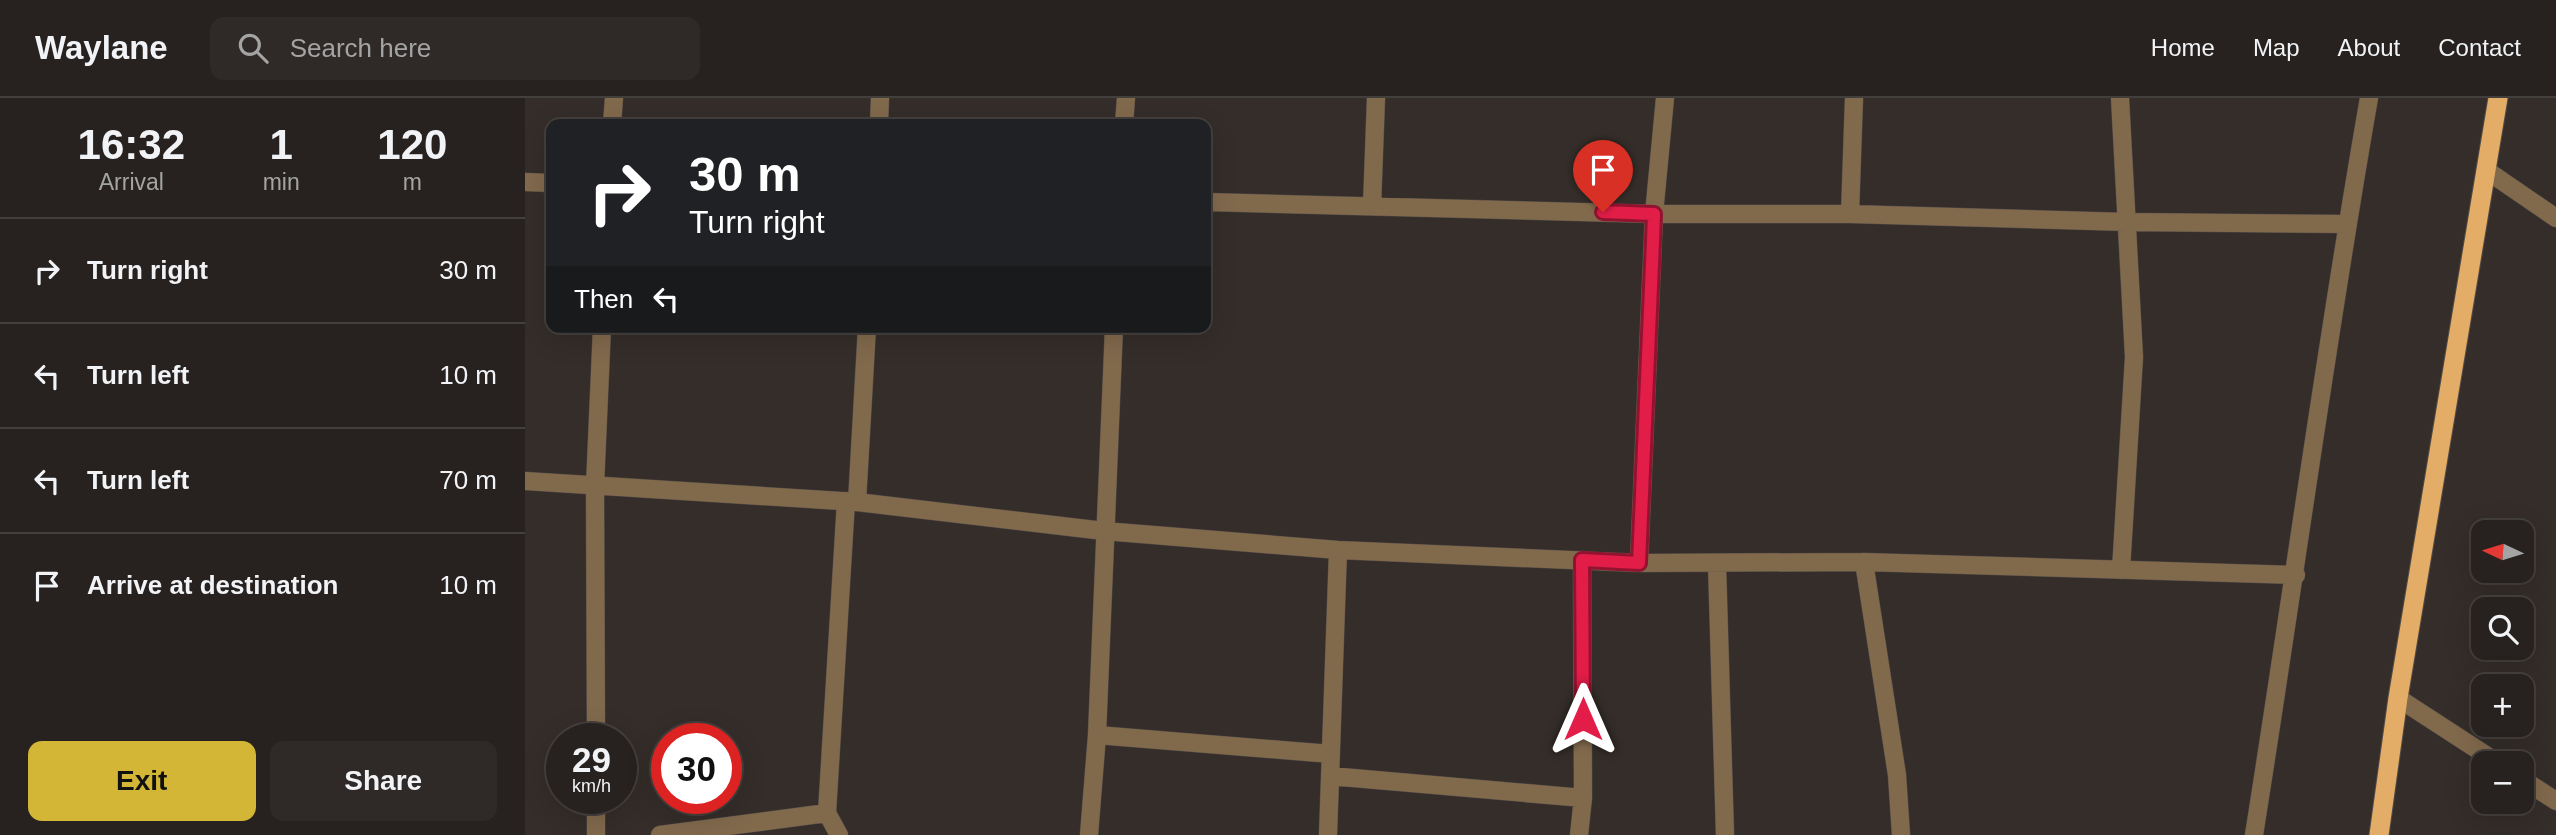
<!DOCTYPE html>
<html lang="en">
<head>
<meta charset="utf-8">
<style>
  :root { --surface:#27221f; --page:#2f2a28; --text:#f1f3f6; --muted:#a4a4a4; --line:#433f3d; --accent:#d3b635 }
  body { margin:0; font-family:Helvetica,sans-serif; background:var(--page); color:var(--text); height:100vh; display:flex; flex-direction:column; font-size:26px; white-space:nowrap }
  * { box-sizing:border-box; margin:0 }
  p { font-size:23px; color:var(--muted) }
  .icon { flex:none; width:38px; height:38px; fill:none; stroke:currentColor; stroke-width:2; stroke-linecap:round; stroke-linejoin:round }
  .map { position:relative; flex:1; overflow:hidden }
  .details { display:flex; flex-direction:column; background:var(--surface); width:525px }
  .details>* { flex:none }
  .guide { position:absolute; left:21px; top:21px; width:665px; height:214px; border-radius:14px; box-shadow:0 7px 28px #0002,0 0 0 2px var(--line); background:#202124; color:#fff; overflow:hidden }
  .needle { width:46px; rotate:274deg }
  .buttons { position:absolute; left:1946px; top:422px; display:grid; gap:14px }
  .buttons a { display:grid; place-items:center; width:63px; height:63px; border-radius:14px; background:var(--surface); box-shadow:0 7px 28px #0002,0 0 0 2px var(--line); font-size:35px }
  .speed { position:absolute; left:21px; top:625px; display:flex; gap:14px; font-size:35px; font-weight:700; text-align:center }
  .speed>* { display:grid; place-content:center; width:91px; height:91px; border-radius:50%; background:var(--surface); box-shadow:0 7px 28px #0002,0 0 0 2px var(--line); line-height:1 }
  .speed small { font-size:18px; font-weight:400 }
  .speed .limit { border:10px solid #d22; background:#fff; color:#111 }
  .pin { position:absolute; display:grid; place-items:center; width:60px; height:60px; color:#fff; margin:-72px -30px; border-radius:50% 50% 50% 0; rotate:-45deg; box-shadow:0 0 7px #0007 }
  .pin .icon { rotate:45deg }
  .me { position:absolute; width:77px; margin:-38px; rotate:0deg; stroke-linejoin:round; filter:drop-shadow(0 0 5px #0008) }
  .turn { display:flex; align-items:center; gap:24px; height:147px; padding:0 28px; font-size:32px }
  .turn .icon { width:91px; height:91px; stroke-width:2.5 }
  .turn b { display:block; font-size:49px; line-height:60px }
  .then { display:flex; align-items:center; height:66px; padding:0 28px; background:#0003; gap:14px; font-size:26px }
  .eta { display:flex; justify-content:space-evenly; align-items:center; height:119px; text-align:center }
  .eta b { font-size:42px; font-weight:800; line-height:49px }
  .primary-button { display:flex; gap:14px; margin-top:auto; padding:14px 28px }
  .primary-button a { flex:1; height:80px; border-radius:14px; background:var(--accent); color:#111; font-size:28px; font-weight:800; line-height:80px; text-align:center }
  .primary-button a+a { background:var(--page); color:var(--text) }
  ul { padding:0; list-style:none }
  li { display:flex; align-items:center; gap:21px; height:105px; padding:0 28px; border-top:2px solid var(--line) }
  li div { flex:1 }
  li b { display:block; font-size:26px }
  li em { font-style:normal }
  header { display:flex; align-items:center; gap:42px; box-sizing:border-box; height:98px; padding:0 35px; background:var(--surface); border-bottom:2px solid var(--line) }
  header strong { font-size:33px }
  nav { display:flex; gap:38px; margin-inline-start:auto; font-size:24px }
  .search { width:490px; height:63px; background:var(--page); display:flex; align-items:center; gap:18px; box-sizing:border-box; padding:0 24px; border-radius:14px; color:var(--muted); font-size:26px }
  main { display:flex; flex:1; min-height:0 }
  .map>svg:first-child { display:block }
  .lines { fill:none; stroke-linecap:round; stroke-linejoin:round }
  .minor-casing { stroke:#524b47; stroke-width:19 }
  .trunk-casing { stroke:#524b47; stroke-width:21 }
  .minor { stroke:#81694c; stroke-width:18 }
  .trunk { stroke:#e4ad67; stroke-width:19 }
  .route-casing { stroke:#92132f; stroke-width:18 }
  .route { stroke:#e11d48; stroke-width:12 }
</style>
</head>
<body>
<header>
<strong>Waylane</strong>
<div class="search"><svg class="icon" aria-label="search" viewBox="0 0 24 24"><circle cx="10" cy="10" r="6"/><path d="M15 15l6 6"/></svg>Search here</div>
<nav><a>Home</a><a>Map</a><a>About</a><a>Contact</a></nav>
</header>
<main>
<section class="details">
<div class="eta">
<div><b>16:32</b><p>Arrival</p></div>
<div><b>1</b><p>min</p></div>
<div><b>120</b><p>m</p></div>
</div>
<ul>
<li><svg class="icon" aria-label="right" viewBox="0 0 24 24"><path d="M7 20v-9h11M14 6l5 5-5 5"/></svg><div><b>Turn right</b></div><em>30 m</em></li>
<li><svg class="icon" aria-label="left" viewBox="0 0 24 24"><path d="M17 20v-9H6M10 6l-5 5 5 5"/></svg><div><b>Turn left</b></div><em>10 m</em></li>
<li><svg class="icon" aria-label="left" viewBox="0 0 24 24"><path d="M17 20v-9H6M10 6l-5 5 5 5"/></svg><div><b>Turn left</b></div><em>70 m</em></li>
<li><svg class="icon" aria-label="arrive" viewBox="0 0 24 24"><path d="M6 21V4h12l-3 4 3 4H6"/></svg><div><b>Arrive at destination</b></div><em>10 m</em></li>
</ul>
<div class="primary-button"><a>Exit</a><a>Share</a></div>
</section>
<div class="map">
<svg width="2031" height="737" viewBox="0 0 2031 737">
  <rect width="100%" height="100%" fill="#342d29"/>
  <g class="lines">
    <!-- minor casing -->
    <g class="minor-casing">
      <path id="minor" d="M1595,0L1609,259L1596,472
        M87,26L89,0
        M354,26L355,0
        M599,26L601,0
        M1961,72L2031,120
        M0,84L26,85
        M681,104L1129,116H1325L1602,124L1822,126
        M847,108L851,0
        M1325,116L1329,0
        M0,383L332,404L579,433L813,452L1114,465L1339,464L1771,477
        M332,404L342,229
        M1339,464L1372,677L1376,737
        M1114,465L1129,116L1140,0
        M1192,466L1200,737
        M1873,600L1973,665
        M572,637L806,656
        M71,640L70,388L77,229
        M805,678L1058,700
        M1997,681L2031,703
        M71,700V737
        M135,737L302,715
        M314,737L302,715L321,403
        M564,737L572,637L589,229
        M803,737L813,452
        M1054,737L1058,700L1057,462
        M1729,737C1768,492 1801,245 1844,0"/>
    </g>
    <!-- trunk casing -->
    <g class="trunk-casing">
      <path id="trunk" d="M1854,737L1873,600L1973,0"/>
    </g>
    <!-- minor -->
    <use href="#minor" class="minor"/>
    <!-- trunk -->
    <use href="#trunk" class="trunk"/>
  </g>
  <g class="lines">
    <!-- route casing -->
    <g class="route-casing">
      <path id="route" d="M1058,621L1057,462L1114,465L1128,143L1129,116L1078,114"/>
    </g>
    <!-- route -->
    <use href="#route" class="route"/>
  </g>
</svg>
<div class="buttons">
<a><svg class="needle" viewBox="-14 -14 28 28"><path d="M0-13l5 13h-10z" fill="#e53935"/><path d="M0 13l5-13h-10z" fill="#a4a4a4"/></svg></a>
<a><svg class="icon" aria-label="search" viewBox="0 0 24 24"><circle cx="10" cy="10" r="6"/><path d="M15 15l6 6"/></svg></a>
<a>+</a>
<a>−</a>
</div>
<div class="speed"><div>29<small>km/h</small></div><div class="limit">30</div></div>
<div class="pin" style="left:1078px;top:114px;background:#d93025"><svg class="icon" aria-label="arrive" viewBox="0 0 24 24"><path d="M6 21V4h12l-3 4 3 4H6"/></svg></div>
<svg class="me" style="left:1058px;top:621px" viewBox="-20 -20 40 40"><path d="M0-17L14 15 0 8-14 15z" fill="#e11d48" stroke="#fff" stroke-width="4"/></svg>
<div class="guide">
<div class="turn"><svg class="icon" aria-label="right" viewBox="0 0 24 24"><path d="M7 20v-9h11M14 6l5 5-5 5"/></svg><div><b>30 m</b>Turn right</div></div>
<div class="then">Then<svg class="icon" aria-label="left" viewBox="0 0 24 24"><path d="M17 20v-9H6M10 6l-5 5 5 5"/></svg></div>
</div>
</div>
</main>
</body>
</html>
